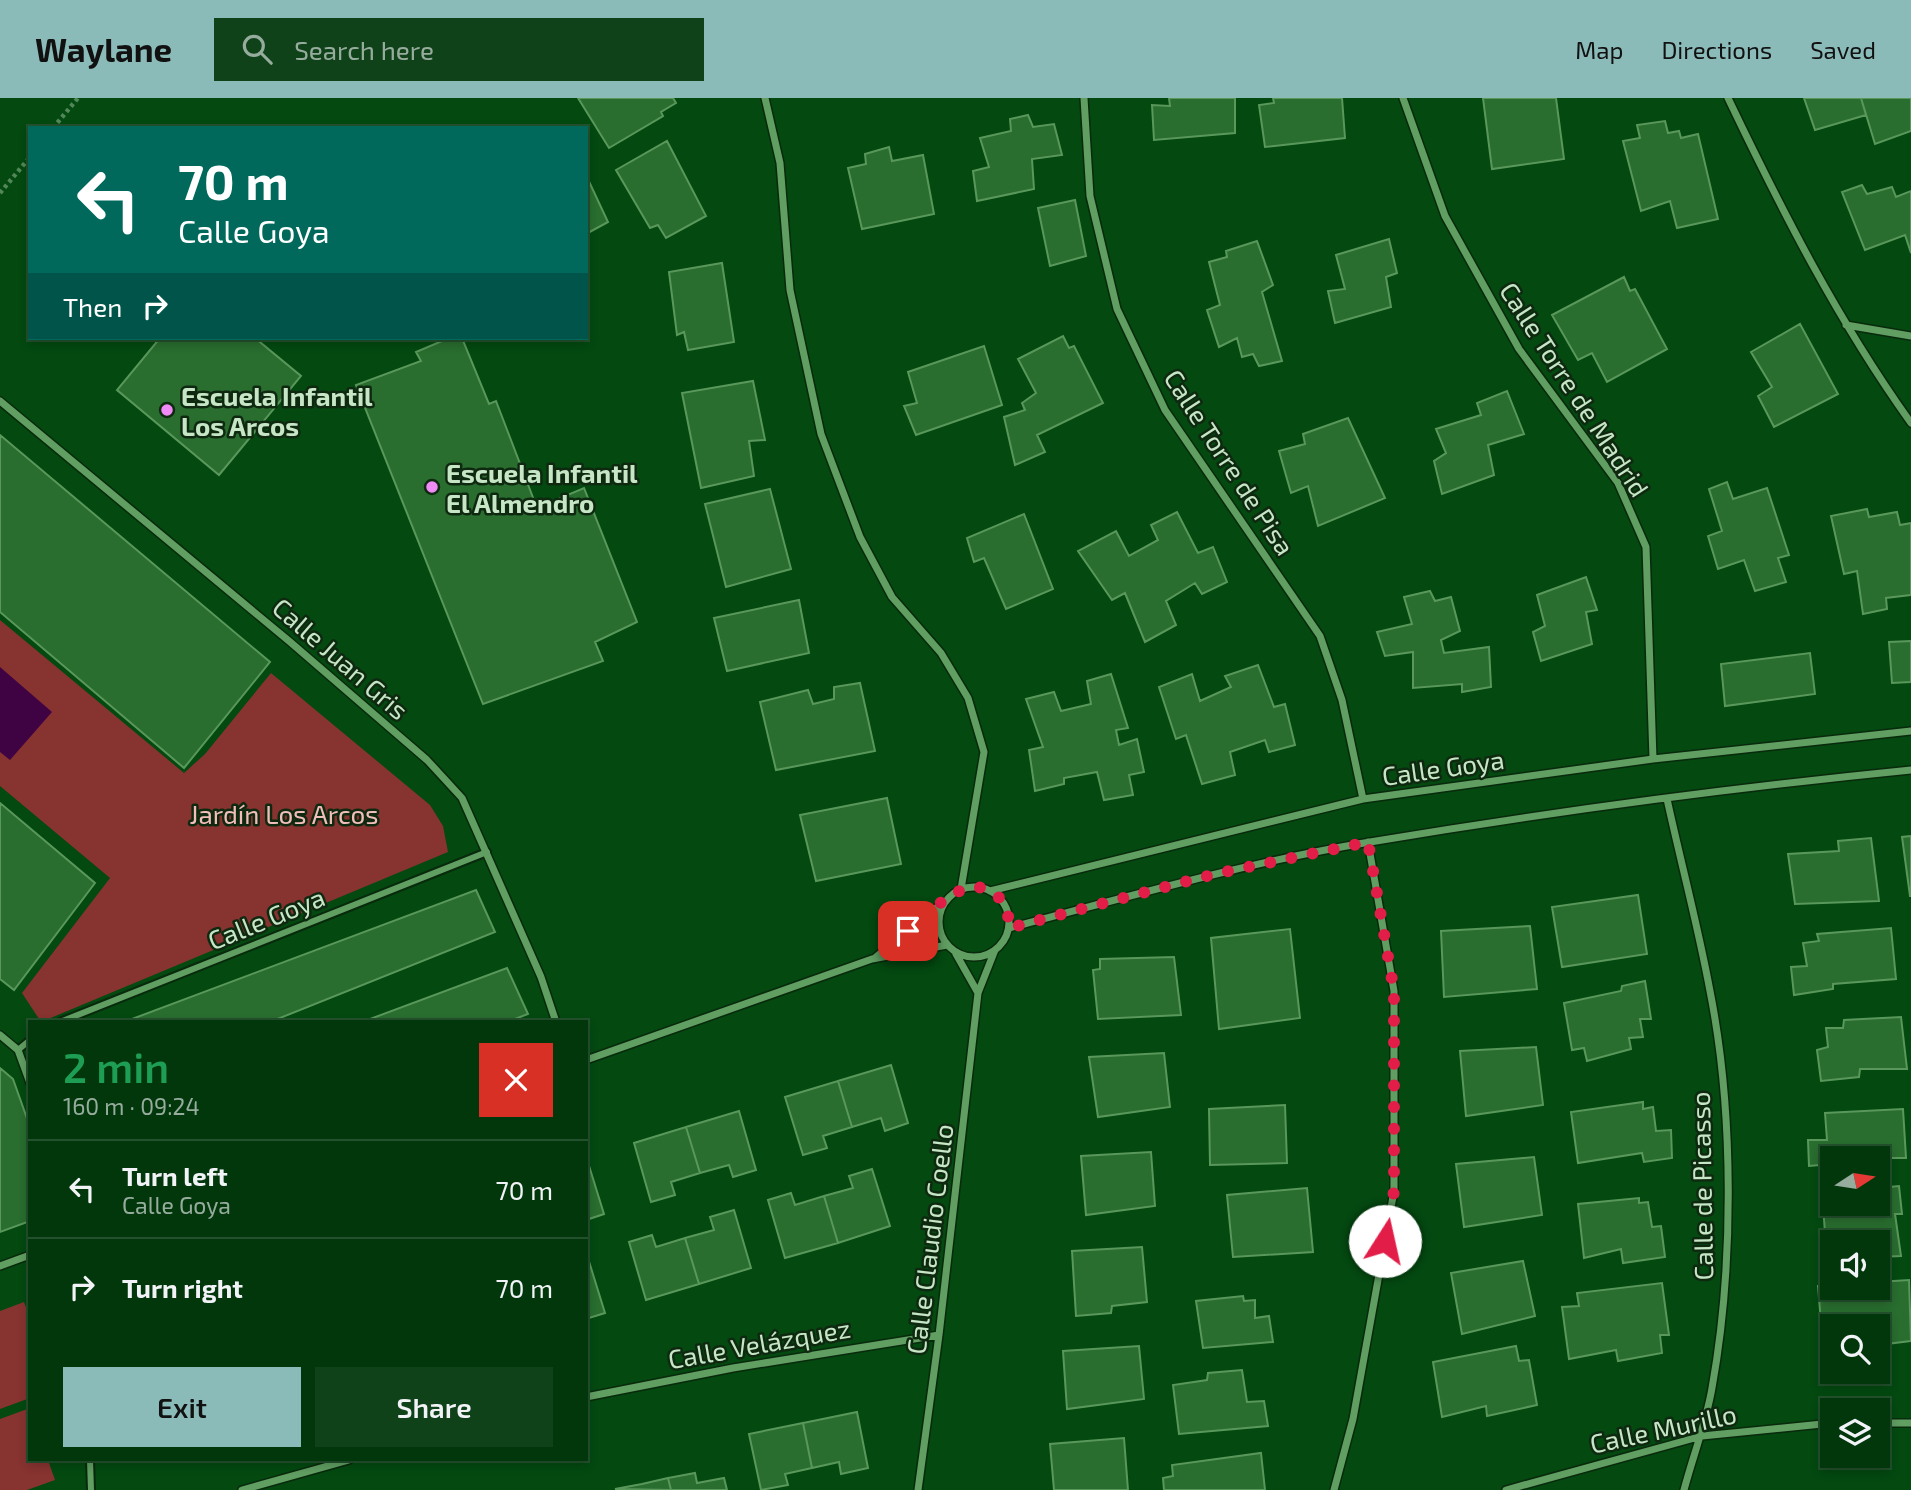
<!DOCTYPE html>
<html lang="en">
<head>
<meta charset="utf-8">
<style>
  :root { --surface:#02370c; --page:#10421a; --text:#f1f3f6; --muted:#96ac9d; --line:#23512d; --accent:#8bbbb9 }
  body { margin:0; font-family:"Exo 2",sans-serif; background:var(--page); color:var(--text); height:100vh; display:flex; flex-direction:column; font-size:26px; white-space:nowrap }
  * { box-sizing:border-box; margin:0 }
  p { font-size:23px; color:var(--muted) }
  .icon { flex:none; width:38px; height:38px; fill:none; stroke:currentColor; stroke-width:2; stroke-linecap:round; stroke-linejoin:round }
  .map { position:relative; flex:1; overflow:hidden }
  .side { position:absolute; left:28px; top:922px; width:560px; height:441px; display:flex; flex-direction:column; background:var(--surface); border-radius:0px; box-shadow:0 4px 10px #0003,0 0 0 2px var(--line) }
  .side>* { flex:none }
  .guide { position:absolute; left:28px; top:28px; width:560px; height:214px; border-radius:0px; box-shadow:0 4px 10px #0003,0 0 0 2px var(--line); background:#00695c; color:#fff; overflow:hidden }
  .needle { width:46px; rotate:78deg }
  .buttons { position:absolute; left:1820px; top:1048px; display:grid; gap:14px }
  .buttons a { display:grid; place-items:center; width:70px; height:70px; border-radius:0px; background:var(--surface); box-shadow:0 4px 10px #0003,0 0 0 2px var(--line); font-size:35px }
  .pin { position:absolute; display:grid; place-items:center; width:60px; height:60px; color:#fff; margin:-30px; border-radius:14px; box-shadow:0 4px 10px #0006 }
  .me { position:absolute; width:77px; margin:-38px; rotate:10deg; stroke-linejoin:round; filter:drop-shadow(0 0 5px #0008) }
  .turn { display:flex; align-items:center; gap:24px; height:147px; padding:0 35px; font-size:32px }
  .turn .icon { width:91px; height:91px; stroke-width:2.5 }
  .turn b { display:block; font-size:49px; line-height:60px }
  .then { display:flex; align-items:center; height:66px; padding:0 35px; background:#0003; gap:14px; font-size:26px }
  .round { display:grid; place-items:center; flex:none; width:74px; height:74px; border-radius:0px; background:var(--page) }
  .headline { display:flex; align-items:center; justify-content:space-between; height:119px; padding:0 35px }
  h1 { font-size:42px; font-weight:600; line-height:52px; color:#1e9e55 }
  .primary-button { display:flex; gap:14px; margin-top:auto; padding:14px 35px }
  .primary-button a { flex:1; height:80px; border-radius:0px; background:var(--accent); color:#111; font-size:28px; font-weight:600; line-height:80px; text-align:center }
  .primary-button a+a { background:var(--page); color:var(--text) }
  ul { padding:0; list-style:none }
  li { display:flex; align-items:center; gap:21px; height:98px; padding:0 35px; border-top:2px solid var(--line) }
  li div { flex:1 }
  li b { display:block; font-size:26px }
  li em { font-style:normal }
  header { display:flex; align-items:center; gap:42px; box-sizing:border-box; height:98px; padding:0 35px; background:var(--accent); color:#111 }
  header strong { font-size:33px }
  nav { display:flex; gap:38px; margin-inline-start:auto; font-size:24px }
  .search { width:490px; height:63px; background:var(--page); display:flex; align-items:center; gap:18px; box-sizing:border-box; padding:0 24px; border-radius:0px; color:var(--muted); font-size:26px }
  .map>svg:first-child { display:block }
  .green { fill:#873330 }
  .water { fill:#3f0343 }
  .building { fill:#296d2f; stroke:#59975b; stroke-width:2 }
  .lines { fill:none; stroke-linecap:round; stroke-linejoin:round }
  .pedestrian-casing { stroke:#092a0c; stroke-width:10 }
  .minor-casing { stroke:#092a0c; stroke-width:10 }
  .path { stroke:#528859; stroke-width:4.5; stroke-dasharray:3.5 3.5; stroke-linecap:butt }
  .pedestrian { stroke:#609e62; stroke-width:6 }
  .minor { stroke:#609e62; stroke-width:7 }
  .route { stroke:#e11d48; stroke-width:12; stroke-dasharray:0 21.6 }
  .poi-dot { fill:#f08bf6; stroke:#0f2911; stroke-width:2.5 }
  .labels { text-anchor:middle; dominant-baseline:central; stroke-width:5; stroke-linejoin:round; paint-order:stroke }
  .street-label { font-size:26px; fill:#c6e6c6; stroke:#0f2911 }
  .poi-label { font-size:26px; font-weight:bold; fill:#c6e6c6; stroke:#0f2911; text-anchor:start }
  .park-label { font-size:26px; fill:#f1beb9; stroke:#0f2911 }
</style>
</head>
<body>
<header>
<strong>Waylane</strong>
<div class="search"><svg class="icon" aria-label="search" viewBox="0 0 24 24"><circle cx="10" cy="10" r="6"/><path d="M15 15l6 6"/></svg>Search here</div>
<nav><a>Map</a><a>Directions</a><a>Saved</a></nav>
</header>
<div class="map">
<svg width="1911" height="1392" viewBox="0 0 1911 1392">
  <rect width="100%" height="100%" fill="#034910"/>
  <!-- green -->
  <path class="green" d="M0,522L184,675L205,656L271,575L430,707L443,728L448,754L41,924L22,895L110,780L0,688Z
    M24,1204L30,1220V1300L0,1311V1213Z
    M30,1310V1362H48L55,1382L27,1392H0V1321Z"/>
  <!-- water -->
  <path class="water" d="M0,569L52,614L10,662L0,654Z"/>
  <!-- building -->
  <path class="building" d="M578,0H673L676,5L661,14L663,18L609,50Z
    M1169,0H1235V35L1154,42L1152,7L1170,8Z
    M1273,0H1342L1345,40L1265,49L1259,7L1274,5Z
    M1483,0H1556L1564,61L1492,71Z
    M1804,0H1861L1866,17L1815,32Z
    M1861,0H1911V33L1875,46Z
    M1028,17L1033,29L1054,26L1062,57L1032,61L1034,91L977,103L973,73L989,69L980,40L1011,33L1010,21Z
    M1665,23L1668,35L1679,33L1681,40L1698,36L1718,121L1677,130L1670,103L1641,113L1623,43L1640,40L1637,27Z
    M667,43L706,118L666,140L658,127L650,130L616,72Z
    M889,49L892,63L923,57L934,116L862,131L848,70L866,66L865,56Z
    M586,77L608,124L586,136Z
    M1862,87L1867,96L1892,89L1896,99L1911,93V155L1905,137L1865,152L1842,94Z
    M1075,102L1086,158L1050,168L1038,110Z
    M1389,141L1397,175L1386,179L1391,209L1335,225L1328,193L1345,191L1336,157Z
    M1257,143L1273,187L1262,194L1282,263L1259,268L1253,256L1242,259L1237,240L1219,249L1207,212L1220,207L1209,164L1227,159L1226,153Z
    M722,165L734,244L688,252L684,234L677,237L669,174Z
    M1624,179L1630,193L1635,191L1667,251L1607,284L1592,255L1578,262L1552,217Z
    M1800,226L1838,296L1774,329L1758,298L1772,289L1751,254Z
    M1063,238L1069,250L1074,248L1103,305L1037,337L1045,354L1015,367L1004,319L1025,312L1022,305L1036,295L1018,261Z
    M160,240H255L301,278L219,377L117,292Z
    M449,240H462L489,306L496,303L537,410L584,390L637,524L595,544L603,563L483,606L356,287L421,263L416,254Z
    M984,248L1002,307L916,337L904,308L917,305L908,274Z
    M753,283L765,342L749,343L754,378L701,390L682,295Z
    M1507,293L1524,336L1488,347L1494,377L1442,396L1434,363L1446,355L1436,331L1481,317L1477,305Z
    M1348,320L1385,400L1318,428L1308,388L1291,395L1279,353L1305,346L1303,336Z
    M0,337L270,564L184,670L0,514Z
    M1727,384L1733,401L1767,390L1789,457L1778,460L1786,484L1755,493L1744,462L1718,471L1708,438L1722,433L1709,391Z
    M770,391L791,471L726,489L705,406Z
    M1867,411L1869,419L1897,414L1900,427L1911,425V497L1886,500L1887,511L1863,516L1857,473L1844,476L1831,418Z
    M1177,414L1198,455L1213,449L1227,484L1202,496L1195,485L1166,503L1176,527L1145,544L1125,495L1112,502L1078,453L1116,433L1129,458L1158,442L1151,427Z
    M1024,416L1053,491L1006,511L984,460L974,464L967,440Z
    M1586,479L1597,512L1586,514L1592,546L1541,563L1533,534L1545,528L1537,497Z
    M1430,493L1435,503L1451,499L1460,533L1441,542L1444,555L1489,549L1491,589L1462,594V586L1413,590V554L1385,558L1377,534L1412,526L1404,499Z
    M799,502L809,555L727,573L714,520Z
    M1911,543V584L1892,585L1889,544Z
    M1810,555L1815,596L1725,608L1721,566Z
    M1258,567L1274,609L1285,606L1295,647L1269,654L1265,642L1230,654L1235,677L1202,686L1186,637L1176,641L1159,589L1192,576L1200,603L1231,589L1225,578Z
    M1111,576L1128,630L1116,632L1119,647L1137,641L1144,674L1129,677L1133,697L1104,702L1097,674L1064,680V686L1035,693L1029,652L1043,649L1026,601L1054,594L1061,613L1091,606L1087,583Z
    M860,585L875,653L776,672L760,604L808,592L813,606L834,601V589Z
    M887,700L901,766L816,783L800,717Z
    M0,705L95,785L14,892L0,881Z
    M1911,738V798H1910L1902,739Z
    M1871,740L1879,803L1795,806L1788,756L1839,753L1838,743Z
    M476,792L495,834L270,924H124Z
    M1638,797L1647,856L1562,869L1552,809Z
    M1530,828L1537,891L1444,899L1441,833Z
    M1891,830L1896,881L1833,886V891L1794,897L1791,869L1807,868L1803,845L1819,843L1817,836Z
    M1290,831L1300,920L1219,931L1211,840Z
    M1174,859L1181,917L1098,921L1093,872L1100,871V861Z
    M507,870L528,916L507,924H362Z
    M1645,883L1651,921H1640L1643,939L1629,940L1631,951L1587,963L1584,950L1572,952L1564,905L1621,893L1622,888Z
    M1901,919L1907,971H1860L1859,979L1821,983L1817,952L1828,949L1826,930H1843L1844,922Z
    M1536,949L1543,1007L1466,1018L1460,953Z
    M1164,955L1170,1009L1098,1019L1089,959Z
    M891,967L908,1025L885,1033L881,1020L852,1029L838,983Z
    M0,970L13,981L30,1029V1123L0,1134Z
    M838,983L852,1029L823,1038L827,1050L803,1057L785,999Z
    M1643,1004V1011L1653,1009L1656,1033L1671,1032L1672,1060L1644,1064L1642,1055L1578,1065L1571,1014Z
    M1285,1007L1287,1065L1210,1067L1209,1011Z
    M1903,1011L1906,1060H1832V1066L1809,1068L1808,1042H1827L1825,1015Z
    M739,1013L756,1072L733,1079L729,1067L700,1075L686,1029Z
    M686,1029L700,1075L671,1084L675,1097L651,1104L634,1045Z
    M1151,1054L1155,1108L1086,1117L1081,1058Z
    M586,1058L604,1116L586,1122Z
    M1534,1059L1542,1117L1464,1129L1456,1066Z
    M872,1071L890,1128L838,1145L824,1098L853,1090L849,1078Z
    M1899,1088L1902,1116H1895L1901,1158L1878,1159V1144H1832V1163H1827L1822,1093L1832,1092V1106H1878V1090Z
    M1307,1090L1313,1154L1233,1159L1227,1097Z
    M791,1095L795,1107L824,1098L838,1145L785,1160L768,1102Z
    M1639,1100V1105L1648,1104L1652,1129L1661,1128L1665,1159L1623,1165L1621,1151L1584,1160L1578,1106Z
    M734,1112L751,1170L699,1186L685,1140L714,1132L710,1119Z
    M652,1137L656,1149L685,1140L699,1186L646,1202L629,1144Z
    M1142,1149L1147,1204L1112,1208L1111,1215L1076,1218L1072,1153Z
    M587,1157L605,1215L586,1221V1158Z
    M1523,1163L1535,1218L1462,1236L1451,1175Z
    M1909,1182L1911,1243L1878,1247V1228H1832V1236L1822,1237L1818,1188L1878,1190V1184Z
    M1662,1185L1669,1237H1660L1662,1255L1618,1263L1616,1252L1569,1261L1562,1209L1579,1208L1577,1195Z
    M1243,1198L1244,1203L1255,1202V1220L1269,1218L1273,1244L1203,1250L1196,1203Z
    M1139,1248L1144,1301L1067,1311L1063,1253Z
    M1516,1248L1519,1263L1529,1262L1537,1307L1487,1318L1486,1308L1442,1319L1433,1264Z
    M1242,1272L1247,1304L1264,1303L1268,1328L1179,1336L1173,1287L1207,1282L1208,1275Z
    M857,1314L868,1370L841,1376L839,1364L812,1370L803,1325Z
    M803,1325L812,1370L785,1376L788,1387L761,1392L749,1336Z
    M1124,1340L1128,1392H1054L1050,1346Z
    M1261,1355L1265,1392H1164L1163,1380L1173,1378L1172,1367Z
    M695,1375L697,1385L724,1380L727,1392H671L668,1380Z
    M668,1380L671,1392L615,1391L642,1386Z"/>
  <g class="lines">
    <!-- pedestrian casing -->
    <g class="pedestrian-casing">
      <path id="pedestrian" d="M60,924L487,754
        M18,952L30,942
        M90,1362L91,1392"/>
    </g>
    <!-- minor casing -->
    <g class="minor-casing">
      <path id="minor" d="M765,0L780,65L790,192L821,336L860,439L892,499L941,555L968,600L984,654L961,791
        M1084,0L1090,98L1117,211L1165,312L1320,538L1342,602L1363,701
        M1403,0L1445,118L1519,251L1618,385L1646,449L1653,661
        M1728,0C1782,113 1838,223 1911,325
        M1846,227L1911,238
        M0,303L289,543L427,662L462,700L541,879L556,924
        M1667,701C1681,765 1698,828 1710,893C1734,1014 1734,1168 1712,1290C1706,1325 1693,1358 1684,1392
        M939 824a35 35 0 1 1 70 0a35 35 0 1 1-70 0Z
        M990,793L1363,701L1653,661L1911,633
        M1009,830C1128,799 1248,764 1370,744C1549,714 1730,690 1911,672
        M956,856L978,895
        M876,859L940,807
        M0,937L18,952L30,985
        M586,962L872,861L947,847
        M0,1168L30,1157
        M586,1299L733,1270L939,1237
        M1878,1325H1911
        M242,1392L349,1362
        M918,1392L939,1237L978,895L995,852
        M1334,1392L1353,1321L1394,1093V893L1368,744
        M1506,1392L1702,1338L1832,1325"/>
    </g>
    <!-- path -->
    <path class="path" d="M53,30L78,0
      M0,95L30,59"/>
    <!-- pedestrian -->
    <use href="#pedestrian" class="pedestrian"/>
    <!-- minor -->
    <use href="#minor" class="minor"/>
  </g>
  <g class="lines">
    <!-- route -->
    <path class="route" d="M908,833C931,815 964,773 995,796C1006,805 1009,816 1009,830L1215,776L1368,744L1394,893V1093L1385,1143"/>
  </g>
  <!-- markers -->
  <g class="poi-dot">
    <circle cx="167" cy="312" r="7"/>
    <circle cx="432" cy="389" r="7"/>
  </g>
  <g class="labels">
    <!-- street labels -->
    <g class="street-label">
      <text transform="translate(1575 291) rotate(57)">Calle Torre de Madrid</text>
      <text transform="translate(1230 364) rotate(57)">Calle Torre de Pisa</text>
      <text transform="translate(341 560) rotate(41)">Calle Juan Gris</text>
      <text transform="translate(1443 669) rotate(-8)">Calle Goya</text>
      <text transform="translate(266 820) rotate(-22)">Calle Goya</text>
      <text transform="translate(1701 1088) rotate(-91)">Calle de Picasso</text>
      <text transform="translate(929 1141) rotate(-83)">Calle Claudio Coello</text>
      <text transform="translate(759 1245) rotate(-10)">Calle Velázquez</text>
      <text transform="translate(1663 1330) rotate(-12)">Calle Murillo</text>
    </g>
    <!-- poi labels -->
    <g class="poi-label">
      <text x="181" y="297">Escuela Infantil<tspan x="181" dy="30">Los Arcos</tspan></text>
      <text x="446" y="374">Escuela Infantil<tspan x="446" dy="30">El Almendro</tspan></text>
    </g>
    <!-- park labels -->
    <g class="park-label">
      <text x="284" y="715">Jardín Los Arcos</text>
    </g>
  </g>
</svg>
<div class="buttons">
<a><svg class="needle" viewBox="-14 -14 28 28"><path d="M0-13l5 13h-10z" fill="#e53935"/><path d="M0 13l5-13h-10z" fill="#96ac9d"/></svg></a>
<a><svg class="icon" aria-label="sound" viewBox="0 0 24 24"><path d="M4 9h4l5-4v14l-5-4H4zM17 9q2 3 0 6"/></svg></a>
<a><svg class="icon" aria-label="search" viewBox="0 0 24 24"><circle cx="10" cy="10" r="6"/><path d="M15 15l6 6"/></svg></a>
<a><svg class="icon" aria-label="layers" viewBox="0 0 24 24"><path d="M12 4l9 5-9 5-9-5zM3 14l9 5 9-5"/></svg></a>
</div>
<div class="pin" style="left:908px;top:833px;background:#d93025"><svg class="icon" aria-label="arrive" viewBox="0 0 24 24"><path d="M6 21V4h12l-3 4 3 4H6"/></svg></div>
<svg class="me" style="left:1385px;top:1143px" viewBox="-20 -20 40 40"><circle r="19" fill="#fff"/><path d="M0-13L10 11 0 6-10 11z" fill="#e11d48"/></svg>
<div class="guide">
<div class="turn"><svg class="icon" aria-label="left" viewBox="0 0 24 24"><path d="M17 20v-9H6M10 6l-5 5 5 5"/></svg><div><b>70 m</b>Calle Goya</div></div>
<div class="then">Then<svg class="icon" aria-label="right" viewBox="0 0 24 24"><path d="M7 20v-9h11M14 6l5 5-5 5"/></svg></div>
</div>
<section class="side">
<div class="headline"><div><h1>2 min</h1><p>160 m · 09:24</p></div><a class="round" style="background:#d93025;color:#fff"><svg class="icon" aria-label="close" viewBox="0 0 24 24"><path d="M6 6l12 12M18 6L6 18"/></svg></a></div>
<ul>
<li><svg class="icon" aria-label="left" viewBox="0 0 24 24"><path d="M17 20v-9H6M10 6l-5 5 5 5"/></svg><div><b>Turn left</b><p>Calle Goya</p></div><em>70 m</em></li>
<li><svg class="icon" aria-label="right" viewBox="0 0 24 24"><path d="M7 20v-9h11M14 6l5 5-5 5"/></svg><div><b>Turn right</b></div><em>70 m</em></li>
</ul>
<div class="primary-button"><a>Exit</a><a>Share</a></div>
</section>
</div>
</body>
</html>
